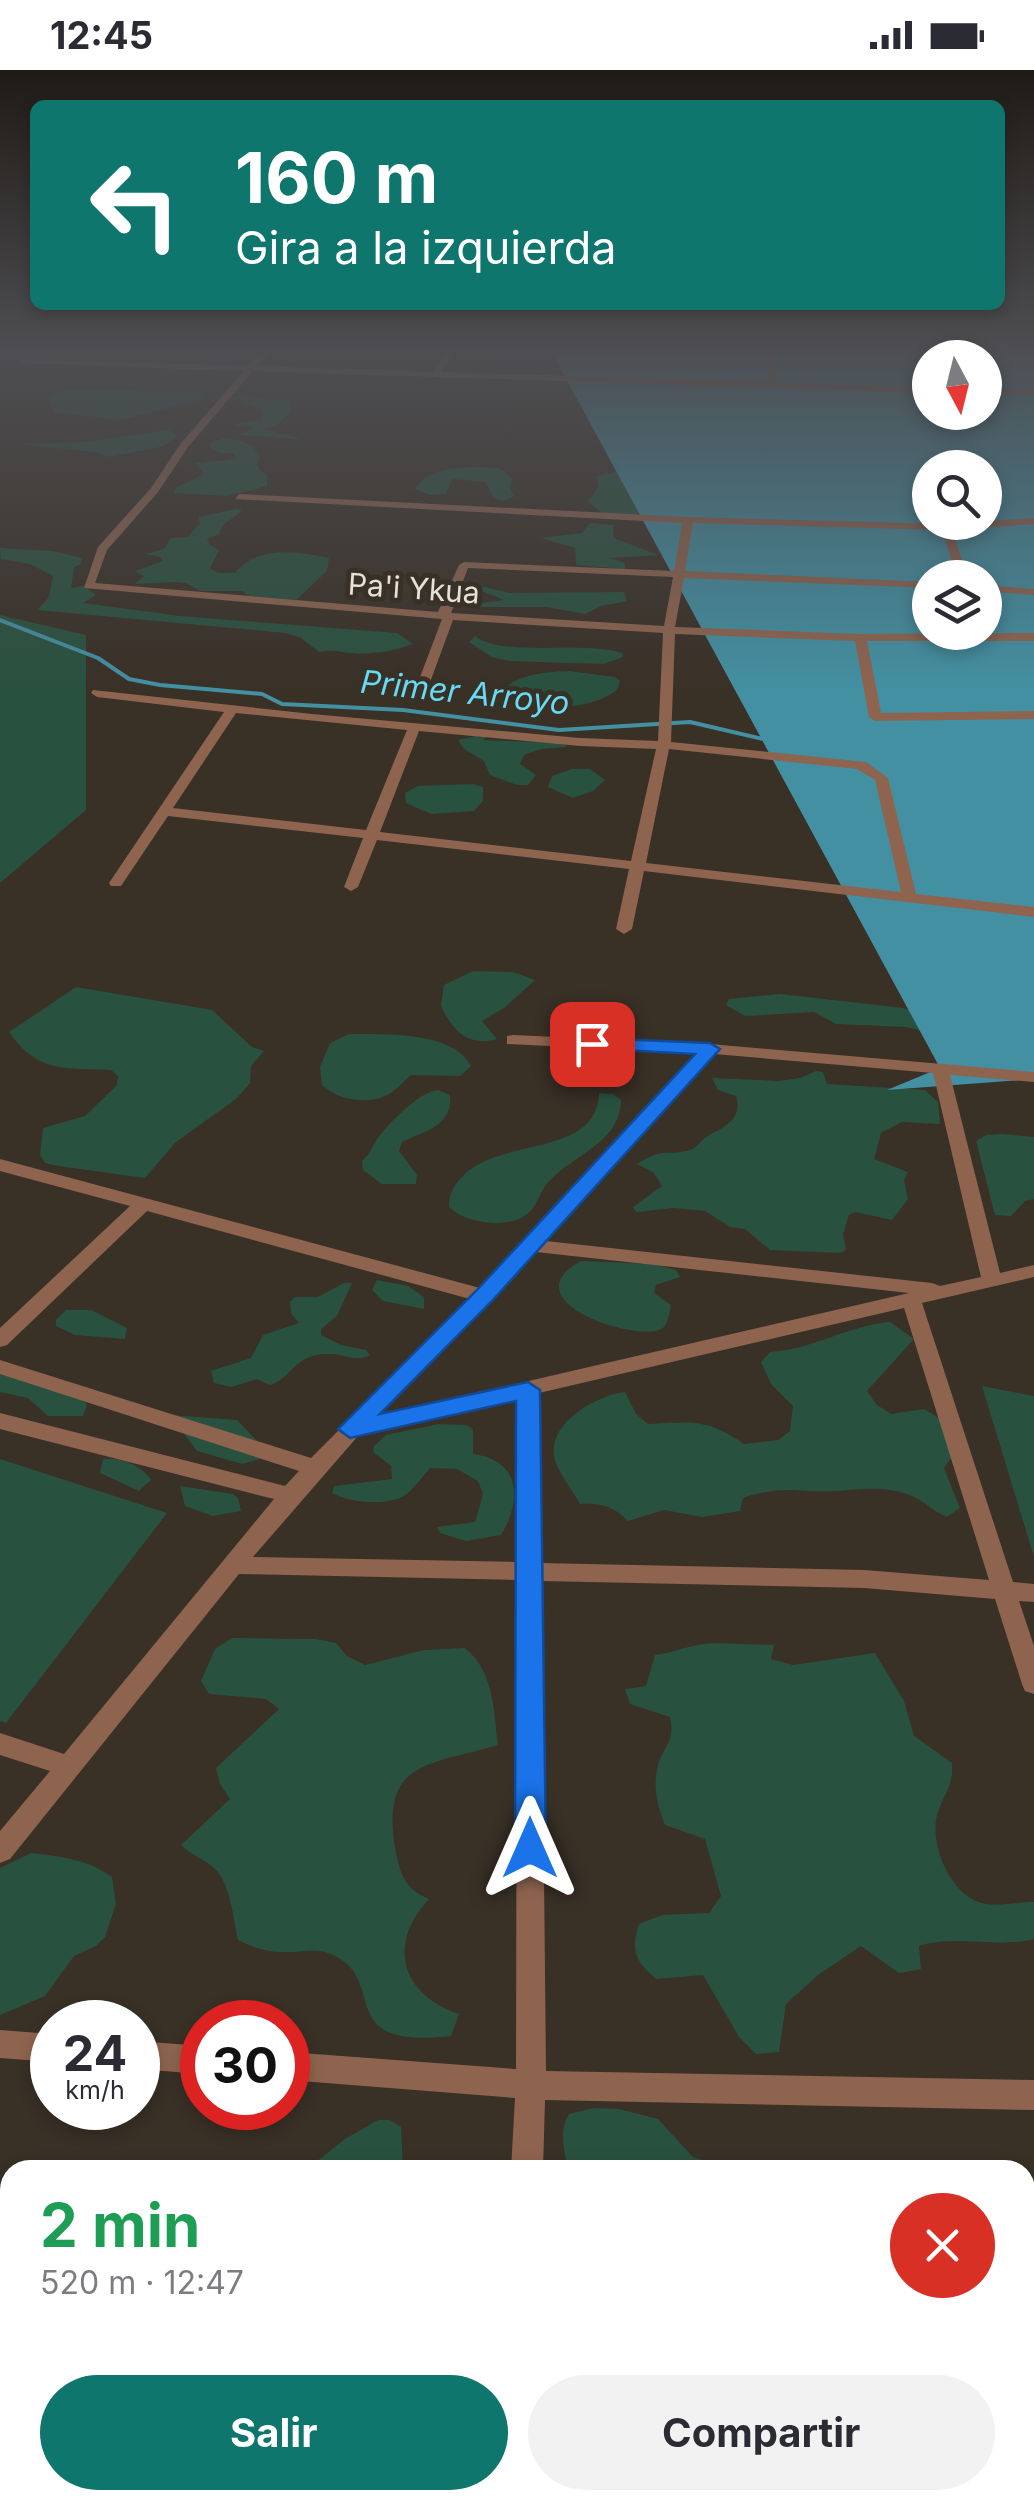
<!DOCTYPE html>
<html lang="es">
<head>
<meta charset="utf-8">
<style>
  :root { --surface:#fff; --page:#f2f2f3; --text:#2b2b33; --muted:#7c7c81; --accent:#0f766e }
  body { margin:0; font-family:Inter,sans-serif; background:var(--page); color:var(--text); height:100vh; display:flex; flex-direction:column; font-size:38px; white-space:nowrap }
  * { box-sizing:border-box; margin:0 }
  p { font-size:32px; color:var(--muted) }
  .icon { flex:none; width:55px; height:55px; fill:none; stroke:currentColor; stroke-width:2; stroke-linecap:round; stroke-linejoin:round }
  .map { position:relative; flex:1; overflow:hidden }
  .drawer { position:absolute; left:0px; top:2090px; width:1035px; height:350px; display:flex; flex-direction:column; background:var(--surface); border-radius:30px 30px 0 0; box-shadow:0 5px 15px #0003 }
  .drawer>* { flex:none }
  .top-card { position:absolute; left:30px; top:30px; width:975px; height:210px; border-radius:15px; box-shadow:0 5px 15px #0003; background:#0f766e; color:#fff; overflow:hidden }
  .needle { width:65px; rotate:173deg }
  .controls { position:absolute; left:912px; top:270px; display:grid; gap:20px }
  .controls a { display:grid; place-items:center; width:90px; height:90px; border-radius:50%; background:var(--surface); box-shadow:0 5px 15px #0003; font-size:50px }
  .speed { position:absolute; left:30px; top:1930px; display:flex; gap:20px; font-size:50px; font-weight:700; text-align:center }
  .speed>* { display:grid; place-content:center; width:130px; height:130px; border-radius:50%; background:var(--surface); box-shadow:0 5px 15px #0003; line-height:1 }
  .speed small { font-size:25px; font-weight:400 }
  .speed .limit { border:15px solid #d22; background:#fff; color:#111 }
  .pin { position:absolute; display:grid; place-items:center; width:85px; height:85px; color:#fff; margin:-42px; border-radius:20px; box-shadow:0 5px 15px #0006 }
  .me { position:absolute; width:110px; margin:-55px; rotate:0deg; stroke-linejoin:round; filter:drop-shadow(0 0 8px #0008) }
  .turn { display:flex; align-items:center; gap:35px; height:210px; padding:0 40px; font-size:45px }
  .turn .icon { width:130px; height:130px; stroke-width:2.5 }
  .turn b { display:block; font-size:70px; line-height:85px }
  .round { display:grid; place-items:center; flex:none; width:105px; height:105px; border-radius:52px; background:var(--page) }
  .summary { display:flex; align-items:center; justify-content:space-between; height:170px; padding:0 40px }
  h1 { font-size:60px; font-weight:700; line-height:75px; color:#1e9e55 }
  .button { display:flex; gap:20px; margin-top:auto; padding:20px 40px }
  .button a { flex:1; height:115px; border-radius:60px; background:var(--accent); color:#fff; font-size:40px; font-weight:700; line-height:115px; text-align:center }
  .button a+a { background:var(--page); color:var(--text) }
  .status { display:flex; justify-content:space-between; align-items:center; height:70px; padding:0 50px; background:var(--surface); direction:ltr }
  .status svg { height:28px; fill:currentColor }
  .map>svg:first-child { display:block }
  .green { fill:#29513f }
  .water { fill:#4390a3; fill-rule:evenodd }
  .lines { fill:none; stroke-linecap:round; stroke-linejoin:round }
  .stream { stroke:#4390a3; stroke-width:4 }
  .minor { fill:#8e644f; fill-rule:evenodd }
  .trunk { fill:#eea37e; fill-rule:evenodd }
  .route { fill:#1a73e8; stroke:#114b97; stroke-width:2.5 }
  .labels { text-anchor:middle; dominant-baseline:central; stroke-width:10; stroke-linejoin:round; paint-order:stroke }
  .far-street-label { font-size:30px; fill:#e7e1da; stroke:#393026 }
  .far-water-label { font-size:32px; font-style:italic; fill:#67daf6; stroke:#393026 }
</style>
</head>
<body>
<div class="status"><b>12:45</b><svg viewBox="0 0 49 12"><path d="M0 12V9h3v3zM5 12V6h3v6zM10 12V3h3v9zM15 12V0h3v12zM26 1h20v11H26zM47 4h2v5h-2z"/></svg></div>
<div class="map">
<svg width="1034" height="2440" viewBox="0 0 1034 2440">
  <rect width="100%" height="100%" fill="#393026"/>
  <!-- green -->
  <path class="green" d="M69,319L195,322L207,328L120,350L54,342L48,326Z
    M246,326L290,331V343L276,356L263,359L303,369L240,365L255,357L232,355L262,350V340L233,327Z
    M169,360L177,366L164,376L109,387L95,382L20,374L84,372Z
    M222,369C239,369 251,372 260,386L257,396L267,406V416L227,426L174,423L176,418L204,404L195,393L236,389L234,383H219L210,377L211,372Z
    M499,398L512,408L510,418L514,426L505,431L493,428L486,412L452,409L446,424L429,425L415,419C429,394 473,396 499,398Z
    M620,401L640,444H603L588,432L599,416L596,406Z
    M236,439L242,441L223,455L219,464L207,469L210,475L219,480L210,498L218,503H235C257,475 296,481 329,488L327,501L296,530L251,527L242,521H200L186,513L173,512L135,514L144,506L135,501L163,491L161,487L145,484L164,479L171,468L188,467L200,453L198,447Z
    M590,453L613,455L614,468L658,485L610,488L625,493V499L576,495L575,478L541,468L582,463Z
    M0,478L53,481L82,488L81,494L74,497L71,518L84,516L96,525L83,533L180,546L397,563L413,574C394,581 373,585 353,583C339,582 333,579 319,582L301,568L286,563L37,540L49,527L53,506L30,494L1,489Z
    M485,517L509,523L624,522L627,531L601,536L585,544L547,537H478L473,534L504,530L477,519Z
    M0,545L86,565V740L0,813Z
    M475,566C503,588 583,570 622,583L623,587L603,594L509,591L492,587L469,572Z
    M569,601L615,607L620,611L617,620C591,641 528,643 499,626C511,604 546,602 569,601Z
    M476,666L486,667L483,670L565,673L566,677L542,679L524,685L520,694L536,705L528,715H517L490,705L484,691L464,679L458,670Z
    M572,699H590L605,710L593,721L573,728L548,717L552,706Z
    M473,714L483,717V731L474,741L431,744L406,733L405,723L418,716Z
    M473,901L513,902L535,910L504,938L482,951L497,969C468,977 453,961 441,936L444,915Z
    M76,917L212,940L252,977L264,981L251,996L250,1013L236,1029L176,1072L145,1108L58,1096L45,1093L40,1085L43,1058L85,1046L117,1015L118,1006L111,1000C65,998 37,1003 9,962Z
    M780,924L903,938L916,942L949,968L907,957L836,954L814,942L745,946L726,935L729,929Z
    M349,964C383,964 454,961 471,996L460,1006L411,1005C403,1012 396,1021 385,1026C366,1035 336,1029 322,1015L320,997L330,973Z
    M816,1001L823,1002L827,1014L925,1020L938,1032L940,1054L902,1052L881,1063L874,1089L908,1102L904,1110L908,1129L892,1150L855,1142L849,1145L843,1164L846,1180L840,1183L770,1180L745,1159L730,1157L705,1141L674,1138L636,1142L633,1137L662,1116L654,1103L637,1094C665,1076 667,1087 690,1080C697,1078 702,1069 709,1065C725,1057 743,1048 736,1026L718,1020L712,1008L779,1011L800,1008Z
    M438,1020L450,1025C453,1056 425,1061 402,1072L399,1081L417,1105L416,1114H382L363,1100L362,1091C372,1083 373,1072 381,1064C393,1049 420,1022 438,1020Z
    M599,1023L613,1024L621,1030C620,1075 570,1085 546,1115C538,1126 536,1140 523,1147C504,1158 464,1153 449,1137C448,1123 456,1112 466,1103C508,1067 597,1086 599,1023Z
    M1003,1064L1034,1067V1129L1025,1131L1011,1146L995,1145L976,1071L986,1065Z
    M581,1191L653,1194L676,1200L680,1207L656,1215L654,1223L671,1235C670,1240 668,1253 664,1257C645,1276 506,1232 581,1191Z
    M377,1210L408,1216L424,1227V1239L383,1231L372,1220Z
    M344,1213H352L337,1246L321,1259V1265L341,1275L366,1280L370,1285C355,1293 345,1284 331,1284C295,1282 292,1308 270,1315L257,1309L231,1317L214,1313L211,1301L251,1288L263,1265L299,1253L291,1243L290,1232L295,1227H318Z
    M66,1240H91L127,1258L125,1269L75,1265L56,1256V1250Z
    M890,1252L914,1269L867,1321L877,1335L891,1344L924,1339L939,1348L952,1387L944,1398L960,1438L947,1447C932,1441 921,1428 907,1424C882,1416 861,1419 837,1421C798,1423 785,1414 743,1428L740,1441L702,1447L664,1440L628,1451C613,1436 601,1433 580,1434C573,1420 556,1401 554,1385C550,1351 598,1325 625,1322L636,1344L648,1354C691,1352 707,1348 744,1374L778,1370L790,1361L793,1336L771,1314L761,1292L770,1282C811,1280 849,1255 890,1252Z
    M0,1295L66,1319L87,1334L83,1346H48L28,1328L0,1322Z
    M982,1316L1034,1326V1487Z
    M170,1345L237,1350L261,1375L260,1389L242,1394L197,1381Z
    M439,1354L466,1355L473,1359V1384C520,1390 523,1429 501,1465L466,1471L440,1463L437,1457L475,1452L483,1424L478,1411L457,1399L430,1398C423,1406 415,1417 407,1424C389,1437 350,1433 332,1423L334,1416L392,1409L391,1396L373,1382L374,1376L386,1365Z
    M0,1389L167,1443L6,1653L0,1651Z
    M103,1389C120,1387 142,1395 151,1410L139,1421L100,1403Z
    M180,1416L233,1424L238,1428L241,1441L213,1446L185,1436Z
    M232,1568L316,1569L336,1573L347,1586L365,1595L424,1580L465,1578C495,1603 493,1639 498,1675C426,1696 379,1691 396,1783C401,1807 406,1819 429,1829C386,1875 402,1925 459,1944L451,1966C328,1980 393,1907 328,1883C314,1878 297,1883 282,1882C266,1882 252,1877 238,1870C233,1848 231,1815 215,1799C205,1789 192,1786 181,1775L230,1729L220,1714L216,1698L279,1639L266,1629L209,1624L201,1611L215,1579Z
    M713,1573L774,1575L771,1589L793,1595L875,1583L904,1631L914,1666L952,1693C954,1716 943,1725 937,1745C929,1776 952,1829 986,1834C1002,1836 1019,1832 1034,1832V1869C996,1879 956,1864 919,1876L921,1899L899,1903L861,1876L818,1905L786,1934L779,1982L756,1984L739,1967L703,1905L656,1909C636,1892 630,1880 639,1854L662,1845L709,1843L721,1826L705,1769L665,1755C658,1738 653,1718 657,1700C661,1676 676,1675 670,1647L630,1634L625,1619L646,1616L655,1585C676,1582 692,1574 713,1573Z
    M31,1783C60,1786 87,1789 112,1807L116,1834L105,1867L96,1876L74,1886L45,1926L0,1945V1798Z
    M593,2038L619,2039L658,2049L693,2087L734,2100H567C566,2078 557,2065 569,2044Z
    M378,2050H390L401,2057L403,2100H306L345,2069Z
    M188,2430H473V2440H187Z"/>
  <!-- water -->
  <path class="water" d="M551,281H1034V1009L887,1020L940,998ZM930,288H985V342H930ZM930,398H985V452H930ZM930,508H985V562H930Z"/>
  <g class="lines">
    <!-- stream -->
    <path class="stream" d="M0,550L98,588L129,609L160,615L262,624L282,634L403,640L559,660L690,652L767,670"/>
    <!-- minor -->
    <path class="minor" d="M262,281H270L257,296L432,302L446,281H454L440,302L769,312L768,281H776L777,313L930,317V323L253,301L188,377L158,422L107,480L95,513L438,542L459,495L464,492L674,501L682,453L235,429L239,424L688,447L946,454L1034,448V454L952,460L968,508H957L942,460L693,453L685,501L930,512V518L684,508L675,557L860,564L1034,563V571H867L881,643L1034,641V649L875,651L869,647L855,571L675,564L671,672L866,692L888,708L916,824L1034,837V847L644,801L632,859L624,864L616,859L629,799L377,770L358,817L351,821L344,817L363,768L168,746L121,816H111L109,813L224,642L97,627L91,623L93,620L312,644L580,668L658,671L663,563L453,550L426,623L420,627L414,623L442,549L84,518L98,477L151,418L181,373L244,301L21,293L18,289L249,296ZM468,498L673,507L664,556L451,543ZM236,643L407,660L366,760L173,738ZM419,661L580,676L656,679L631,791L380,762ZM669,679L857,699L875,710L901,822L646,793Z
      M985,318L1034,319V325L985,324Z
      M985,515L1034,519V525L985,521Z
      M513,965L710,974L1034,1002V1012L950,1005L1000,1203L1034,1195V1207L922,1233L1013,1512L1034,1514V1532L1019,1531L1034,1576V1624L1025,1621L1022,1614L995,1529L864,1518L541,1511L546,2001L1034,2010V2040L545,2030L543,2100H511L515,2028L288,2010V1982L516,1999L517,1510L239,1504L10,1789L0,1793V1761L50,1701L0,1685V1663L64,1684L274,1429L0,1359V1343L285,1416L299,1401L0,1304V1290L311,1388L470,1229L147,1141L7,1275L0,1277V1258L130,1136L0,1101V1089L480,1218L697,983L507,974V966ZM714,984L933,1003L981,1207L940,1216L932,1213L546,1171ZM536,1182L909,1223L377,1346ZM904,1238L989,1510L864,1500L540,1493L539,1323ZM517,1328V1492L253,1487L358,1366Z
      M0,1960L52,1964V1992L0,1988Z
      M138,1971L202,1976V2004L138,1999Z
      M489,2430H525L524,2440H488Z"/>
    <!-- trunk -->
    <path class="trunk" d="M1034,2251V2302L1025,2306V2255Z
      M848,2430H902L898,2440H844Z"/>
  </g>
  <!-- sky -->
  <linearGradient id="sky" x2="0" y2="1"><stop stop-color="#1f1a15"/><stop offset="0.45" stop-color="#4e4e52"/><stop offset="1" stop-color="#4e4e52" stop-opacity="0"/></linearGradient>
  <rect width="1034" height="622" fill="url(#sky)"/>
  <!-- route -->
  <path class="route" d="M592,968L710,973L720,979L492,1231L380,1344L528,1312L540,1320L546,1778L541,1788L530,1792L519,1788L515,1778L516,1331L350,1368L338,1359L476,1221L695,984L585,978V970Z"/>
  <g class="labels">
    <!-- far-street labels -->
    <g class="far-street-label">
      <text transform="translate(414 518) rotate(4)">Pa'i Ykua</text>
    </g>
    <!-- far-water labels -->
    <g class="far-water-label">
      <text transform="translate(465 622) rotate(6)">Primer Arroyo</text>
    </g>
  </g>
</svg>
<div class="controls">
<a><svg class="needle" viewBox="-14 -14 28 28"><path d="M0-13l5 13h-10z" fill="#e53935"/><path d="M0 13l5-13h-10z" fill="#7c7c81"/></svg></a>
<a><svg class="icon" aria-label="search" viewBox="0 0 24 24"><circle cx="10" cy="10" r="6"/><path d="M15 15l6 6"/></svg></a>
<a><svg class="icon" aria-label="layers" viewBox="0 0 24 24"><path d="M12 4l9 5-9 5-9-5zM3 14l9 5 9-5"/></svg></a>
</div>
<div class="speed"><div>24<small>km/h</small></div><div class="limit">30</div></div>
<div class="pin" style="left:592px;top:974px;background:#d93025"><svg class="icon" aria-label="arrive" viewBox="0 0 24 24"><path d="M6 21V4h12l-3 4 3 4H6"/></svg></div>
<svg class="me" style="left:530px;top:1778px" viewBox="-20 -20 40 40"><path d="M0-17L14 15 0 8-14 15z" fill="#1a73e8" stroke="#fff" stroke-width="4"/></svg>
<div class="top-card">
<div class="turn"><svg class="icon" aria-label="left" viewBox="0 0 24 24"><path d="M17 20v-9H6M10 6l-5 5 5 5"/></svg><div><b>160 m</b>Gira a la izquierda</div></div>
</div>
<section class="drawer">
<div class="summary"><div><h1>2 min</h1><p>520 m · 12:47</p></div><a class="round" style="background:#d93025;color:#fff"><svg class="icon" aria-label="close" viewBox="0 0 24 24"><path d="M6 6l12 12M18 6L6 18"/></svg></a></div>
<div class="button"><a>Salir</a><a>Compartir</a></div>
</section>
</div>
</body>
</html>
